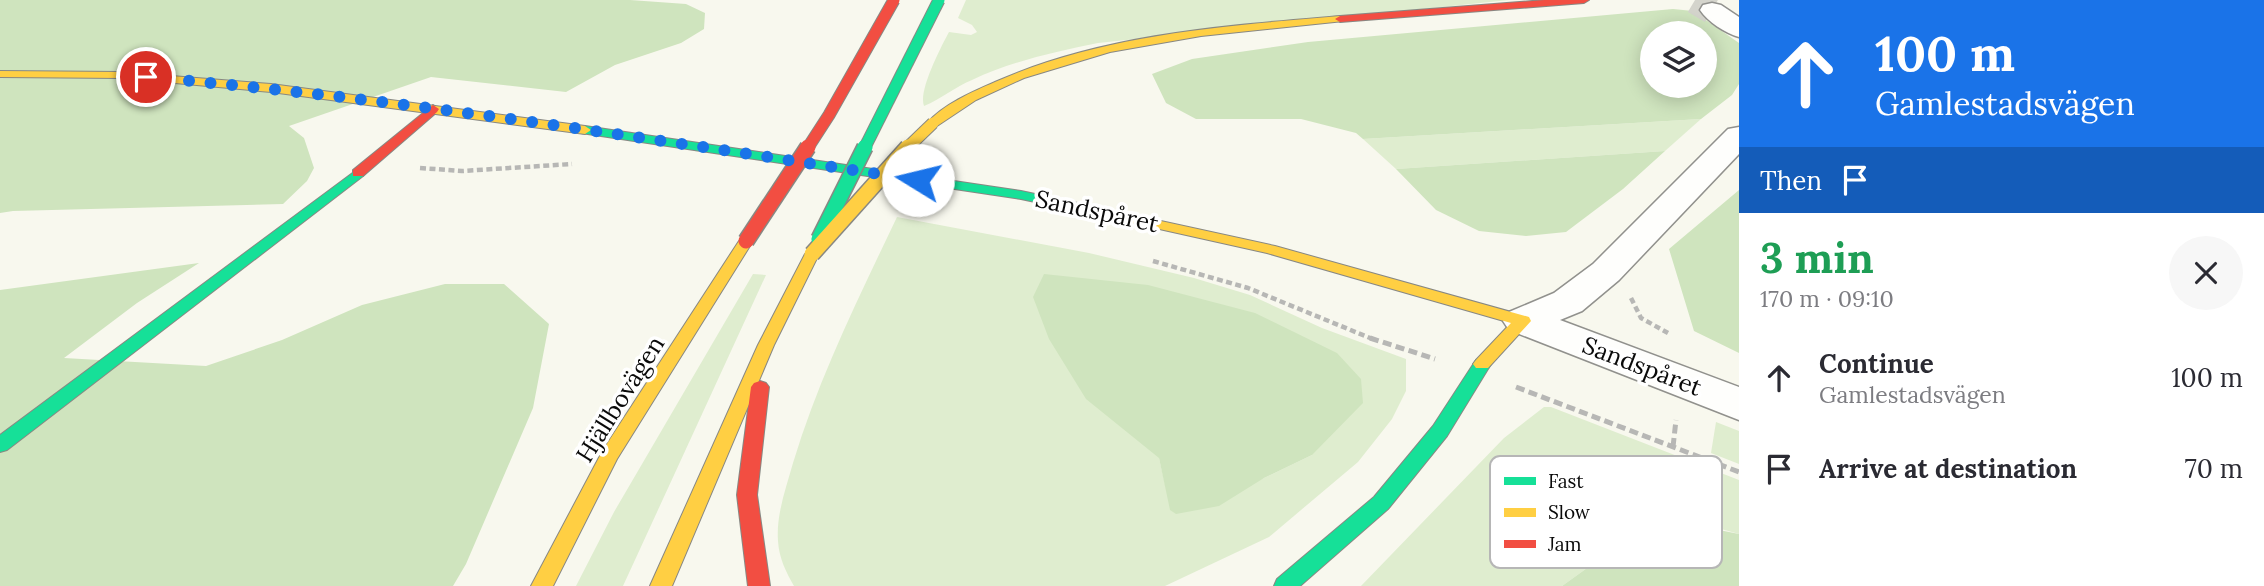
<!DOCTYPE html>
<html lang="en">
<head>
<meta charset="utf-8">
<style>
  :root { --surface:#fff; --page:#f7f7f7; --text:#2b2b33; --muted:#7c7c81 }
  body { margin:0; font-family:Lora,serif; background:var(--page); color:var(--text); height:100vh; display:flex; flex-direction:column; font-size:26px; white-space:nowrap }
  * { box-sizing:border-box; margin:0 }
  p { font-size:23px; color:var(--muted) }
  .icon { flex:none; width:38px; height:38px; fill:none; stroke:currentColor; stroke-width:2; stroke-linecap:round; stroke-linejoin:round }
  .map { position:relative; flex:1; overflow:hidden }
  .drawer { display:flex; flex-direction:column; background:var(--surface); width:525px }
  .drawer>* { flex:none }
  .top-card { background:#1a73e8; color:#fff; overflow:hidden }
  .controls { position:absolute; left:1640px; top:21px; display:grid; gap:14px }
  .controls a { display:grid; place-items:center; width:77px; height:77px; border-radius:50%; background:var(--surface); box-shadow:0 4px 18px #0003; font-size:35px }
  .pin { position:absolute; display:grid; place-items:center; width:60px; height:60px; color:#fff; margin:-30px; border:4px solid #fff; border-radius:50%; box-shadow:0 2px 7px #0007 }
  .me { position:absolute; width:77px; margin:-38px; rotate:279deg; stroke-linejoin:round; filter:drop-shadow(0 0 5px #0008) }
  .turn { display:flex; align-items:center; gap:24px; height:147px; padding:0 21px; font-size:32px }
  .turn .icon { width:91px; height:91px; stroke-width:2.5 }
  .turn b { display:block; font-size:49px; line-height:60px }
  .then { display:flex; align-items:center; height:66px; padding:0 21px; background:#0003; gap:14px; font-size:26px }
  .round { display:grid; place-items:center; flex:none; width:74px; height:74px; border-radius:37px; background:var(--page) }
  .summary { display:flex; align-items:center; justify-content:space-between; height:119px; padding:0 21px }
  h1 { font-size:42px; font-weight:700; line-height:52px; color:#1e9e55 }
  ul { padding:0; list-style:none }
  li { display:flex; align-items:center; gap:21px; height:91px; padding:0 21px }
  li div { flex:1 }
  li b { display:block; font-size:26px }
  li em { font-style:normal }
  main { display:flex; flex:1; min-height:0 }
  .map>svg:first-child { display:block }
  .green { fill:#dfedcf; fill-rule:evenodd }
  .forest { fill:#cfe4be; fill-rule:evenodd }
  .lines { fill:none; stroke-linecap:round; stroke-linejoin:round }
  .street-tunnel { stroke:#d4d4cc; stroke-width:28; stroke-dasharray:28 14; stroke-linecap:butt }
  .street-casing { stroke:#91918d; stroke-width:3 }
  .fast-casing { stroke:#888883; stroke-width:2 }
  .slow-casing { stroke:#888883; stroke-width:2 }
  .jam-casing { stroke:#888883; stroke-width:2 }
  .path-far1 { stroke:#b7b7b5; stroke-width:4.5; stroke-dasharray:6 3.5; stroke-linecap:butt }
  .path { stroke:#b7b7b5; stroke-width:5; stroke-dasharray:9 4.5; stroke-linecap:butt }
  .street { fill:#fefefc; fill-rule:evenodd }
  .fast { fill:#16e098; fill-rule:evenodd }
  .slow { fill:#ffcf43; fill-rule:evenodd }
  .jam { fill:#f24e42; fill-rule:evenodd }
  .fast-bridge-far1-casing { stroke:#888883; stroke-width:13; stroke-linecap:butt }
  .fast-bridge-casing { stroke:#888883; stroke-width:18; stroke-linecap:butt }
  .slow-bridge-far1-casing { stroke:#888883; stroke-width:13; stroke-linecap:butt }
  .slow-bridge-casing { stroke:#888883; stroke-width:18; stroke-linecap:butt }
  .jam-bridge-far1-casing { stroke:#888883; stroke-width:13; stroke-linecap:butt }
  .jam-bridge-casing { stroke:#888883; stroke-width:18; stroke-linecap:butt }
  .fast-bridge-far1 { stroke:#16e098; stroke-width:11 }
  .fast-bridge { stroke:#16e098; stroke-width:15 }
  .slow-bridge-far1 { stroke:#ffcf43; stroke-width:11 }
  .slow-bridge { stroke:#ffcf43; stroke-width:15 }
  .jam-bridge-far1 { stroke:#f24e42; stroke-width:11 }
  .jam-bridge { stroke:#f24e42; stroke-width:15 }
  .route { stroke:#1a73e8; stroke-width:12; stroke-dasharray:0 21.6 }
  .labels { text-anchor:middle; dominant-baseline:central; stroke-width:7; stroke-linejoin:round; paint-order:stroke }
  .street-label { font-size:24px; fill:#0a0a0a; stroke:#fff }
  .key { fill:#fff; stroke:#b6b6b6; stroke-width:2 }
  .key-label { font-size:19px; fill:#0a0a0a }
</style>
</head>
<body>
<main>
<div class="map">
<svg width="1739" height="586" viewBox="0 0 1739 586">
  <rect width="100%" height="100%" fill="#f8f8ee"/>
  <!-- green -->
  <path class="green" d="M966,0H1509L1098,43C1055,52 1012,61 972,80C955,87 941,99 924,106C918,91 941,47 949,32L971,35L977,32L972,25L958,18Z
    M1701,119L1665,151L1396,169L1363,139Z
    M897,217L1089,253L1194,278L1250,295L1322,328L1406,359V391L1392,419L1358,462L1269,537L1165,586H794C786,572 779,558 778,541C776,515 786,488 793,463C819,377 859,297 897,217ZM1312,455L1264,478L1171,510L1159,458Z
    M753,274L766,275L623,586H576L614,512Z
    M1544,407H1551L1739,480V534L1714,527L1594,563L1562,586H1361L1504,438Z
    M1716,422L1739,431V464L1711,453Z"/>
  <!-- forest -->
  <path class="forest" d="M0,0H630L686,4L705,13L704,29L681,43L615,65L566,92L431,77L289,126L304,138L314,168L307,181L283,204L13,211L0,213Z
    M1673,9L1693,11L1739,43V84L1732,95L1701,119L1363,139L1356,133L1301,119H1196L1166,103L1152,74L1192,59L1308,42ZM1652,33H1704V86H1652Z
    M1665,151L1623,189L1566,232L1526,236L1479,231L1436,210L1396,169Z
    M1739,190V353L1694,331L1669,249Z
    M199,263L137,303L64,358L206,366L282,340L362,305L445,284H504L549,324L533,408L466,564L453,586H0V290Z
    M1044,274L1148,285L1255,313L1337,353L1361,379L1363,403L1312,455L1264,478L1219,506L1176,514L1170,510L1159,458L1086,399L1049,339L1033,297Z
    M1684,523L1739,534V586H1562L1594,563Z"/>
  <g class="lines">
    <!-- street-tunnel -->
    <path class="street-tunnel" d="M1695,0L1712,10"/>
    <!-- street casing -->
    <g class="street-casing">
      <path id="street" d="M1712,3L1721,5L1739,17V37C1725,33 1708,22 1700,10L1703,5Z
        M1739,127V154L1619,280L1582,311L1560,320L1739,387V420L1509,330L1503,321L1509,312L1554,293L1593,264L1728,129Z"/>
    </g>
    <!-- fast casing -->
    <g class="fast-casing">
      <path id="fast" d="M585,126L1021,191L1115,211L1122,215L1115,219L1021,199L581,133L579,130Z
        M358,169L365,173L363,176L7,450L0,452V435Z
        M1482,358L1488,360L1491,364L1447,436L1388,509L1300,586H1274L1277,579L1374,497L1433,426L1476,360Z"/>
    </g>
    <!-- slow casing -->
    <g class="slow-casing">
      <path id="slow" d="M1340,16L1345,19L1344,21L1201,36L1110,52L1024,78L976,100L937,126H929L927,123C944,104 972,92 995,82C1103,34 1224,26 1340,16Z
        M0,71L121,72L271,84L585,126L591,130L585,134L271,92L121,78L0,77Z
        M1115,211L1275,246L1529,317L1531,321L1488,368H1476L1473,364L1476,360L1511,323L1267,253L1110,218L1108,215L1110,212Z
        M746,237L753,241L617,459L553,586H531L603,450L739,241Z
        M812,249L819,254L774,345L672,586H650L758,345L805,254Z"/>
    </g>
    <!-- jam casing -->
    <g class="jam-casing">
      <path id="jam" d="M1545,0H1589L1584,3L1340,22L1335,19L1340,16Z
        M433,105L439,109L437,112L363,176H353V170Z
        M760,381L766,383L769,387L757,495L770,586H748L737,495L751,387L754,383Z"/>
    </g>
    <!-- path-far1 -->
    <path class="path-far1" d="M420,168L462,171L572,164
      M1153,261L1248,288L1375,340
      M1631,298L1641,318L1668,333"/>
    <!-- path -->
    <path class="path" d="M1370,338L1435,359
      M1516,387L1739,472
      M1673,447L1676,420"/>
    <!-- street -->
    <use href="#street" class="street"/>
    <!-- fast -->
    <use href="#fast" class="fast"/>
    <!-- slow -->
    <use href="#slow" class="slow"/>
    <!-- jam -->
    <use href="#jam" class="jam"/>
    <!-- fast-bridge-far1 casing -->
    <g class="fast-bridge-far1-casing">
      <path id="fast-bridge-far1" d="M864,149L939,0"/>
    </g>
    <!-- fast-bridge casing -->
    <g class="fast-bridge-casing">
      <path id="fast-bridge" d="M819,239L865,147"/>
    </g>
    <!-- slow-bridge-far1 casing -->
    <g class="slow-bridge-far1-casing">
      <path id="slow-bridge-far1" d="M906,149L933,123"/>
    </g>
    <!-- slow-bridge casing -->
    <g class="slow-bridge-casing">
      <path id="slow-bridge" d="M812,254L908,147"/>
    </g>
    <!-- jam-bridge-far1 casing -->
    <g class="jam-bridge-far1-casing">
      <path id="jam-bridge-far1" d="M807,149L829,115L894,0"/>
    </g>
    <!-- jam-bridge casing -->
    <g class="jam-bridge-casing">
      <path id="jam-bridge" d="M746,241L808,147"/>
    </g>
    <!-- fast-bridge-far1 -->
    <use href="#fast-bridge-far1" class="fast-bridge-far1"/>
    <!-- fast-bridge -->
    <use href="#fast-bridge" class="fast-bridge"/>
    <!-- slow-bridge-far1 -->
    <use href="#slow-bridge-far1" class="slow-bridge-far1"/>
    <!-- slow-bridge -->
    <use href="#slow-bridge" class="slow-bridge"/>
    <!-- jam-bridge-far1 -->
    <use href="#jam-bridge-far1" class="jam-bridge-far1"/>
    <!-- jam-bridge -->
    <use href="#jam-bridge" class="jam-bridge"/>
  </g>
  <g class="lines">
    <!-- route -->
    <path class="route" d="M146,77C405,99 662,141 918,180"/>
  </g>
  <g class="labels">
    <!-- street labels -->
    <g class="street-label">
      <text transform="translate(1097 211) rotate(12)">Sandspåret</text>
      <text transform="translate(1642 366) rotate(21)">Sandspåret</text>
      <text transform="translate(620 399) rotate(-58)">Hjällbovägen</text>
    </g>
  </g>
  <!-- legend -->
  <rect x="1490" y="456" width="232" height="112" rx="10" class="key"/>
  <rect x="1504" y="477" width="32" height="8" fill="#16e098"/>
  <rect x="1504" y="508" width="32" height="9" fill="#ffcf43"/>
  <rect x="1504" y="540" width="32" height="8" fill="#f24e42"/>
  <g class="key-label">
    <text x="1548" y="488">Fast</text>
    <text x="1548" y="519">Slow</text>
    <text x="1548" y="551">Jam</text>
  </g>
</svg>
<div class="controls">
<a><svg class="icon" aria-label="layers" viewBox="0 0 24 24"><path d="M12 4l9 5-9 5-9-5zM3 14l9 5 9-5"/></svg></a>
</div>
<div class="pin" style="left:146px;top:77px;background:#d93025"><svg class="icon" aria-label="arrive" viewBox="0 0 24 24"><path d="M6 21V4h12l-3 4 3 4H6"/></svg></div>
<svg class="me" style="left:918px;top:180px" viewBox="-20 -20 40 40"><circle r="19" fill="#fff"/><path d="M0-13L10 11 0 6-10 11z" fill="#1a73e8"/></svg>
</div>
<section class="drawer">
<div class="top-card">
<div class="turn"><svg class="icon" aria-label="ahead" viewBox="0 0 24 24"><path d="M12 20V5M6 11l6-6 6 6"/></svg><div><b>100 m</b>Gamlestadsvägen</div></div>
<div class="then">Then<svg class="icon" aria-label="arrive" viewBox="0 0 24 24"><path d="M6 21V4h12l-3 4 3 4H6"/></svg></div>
</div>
<div class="summary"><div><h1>3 min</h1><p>170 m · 09:10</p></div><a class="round"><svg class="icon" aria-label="close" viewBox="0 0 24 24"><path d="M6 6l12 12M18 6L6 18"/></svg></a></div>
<ul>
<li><svg class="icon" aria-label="ahead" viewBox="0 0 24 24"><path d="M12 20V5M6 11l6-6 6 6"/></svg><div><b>Continue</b><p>Gamlestadsvägen</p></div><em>100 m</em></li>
<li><svg class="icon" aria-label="arrive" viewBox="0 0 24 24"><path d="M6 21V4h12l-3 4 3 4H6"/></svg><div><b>Arrive at destination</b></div><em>70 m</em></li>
</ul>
</section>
</main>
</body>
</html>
